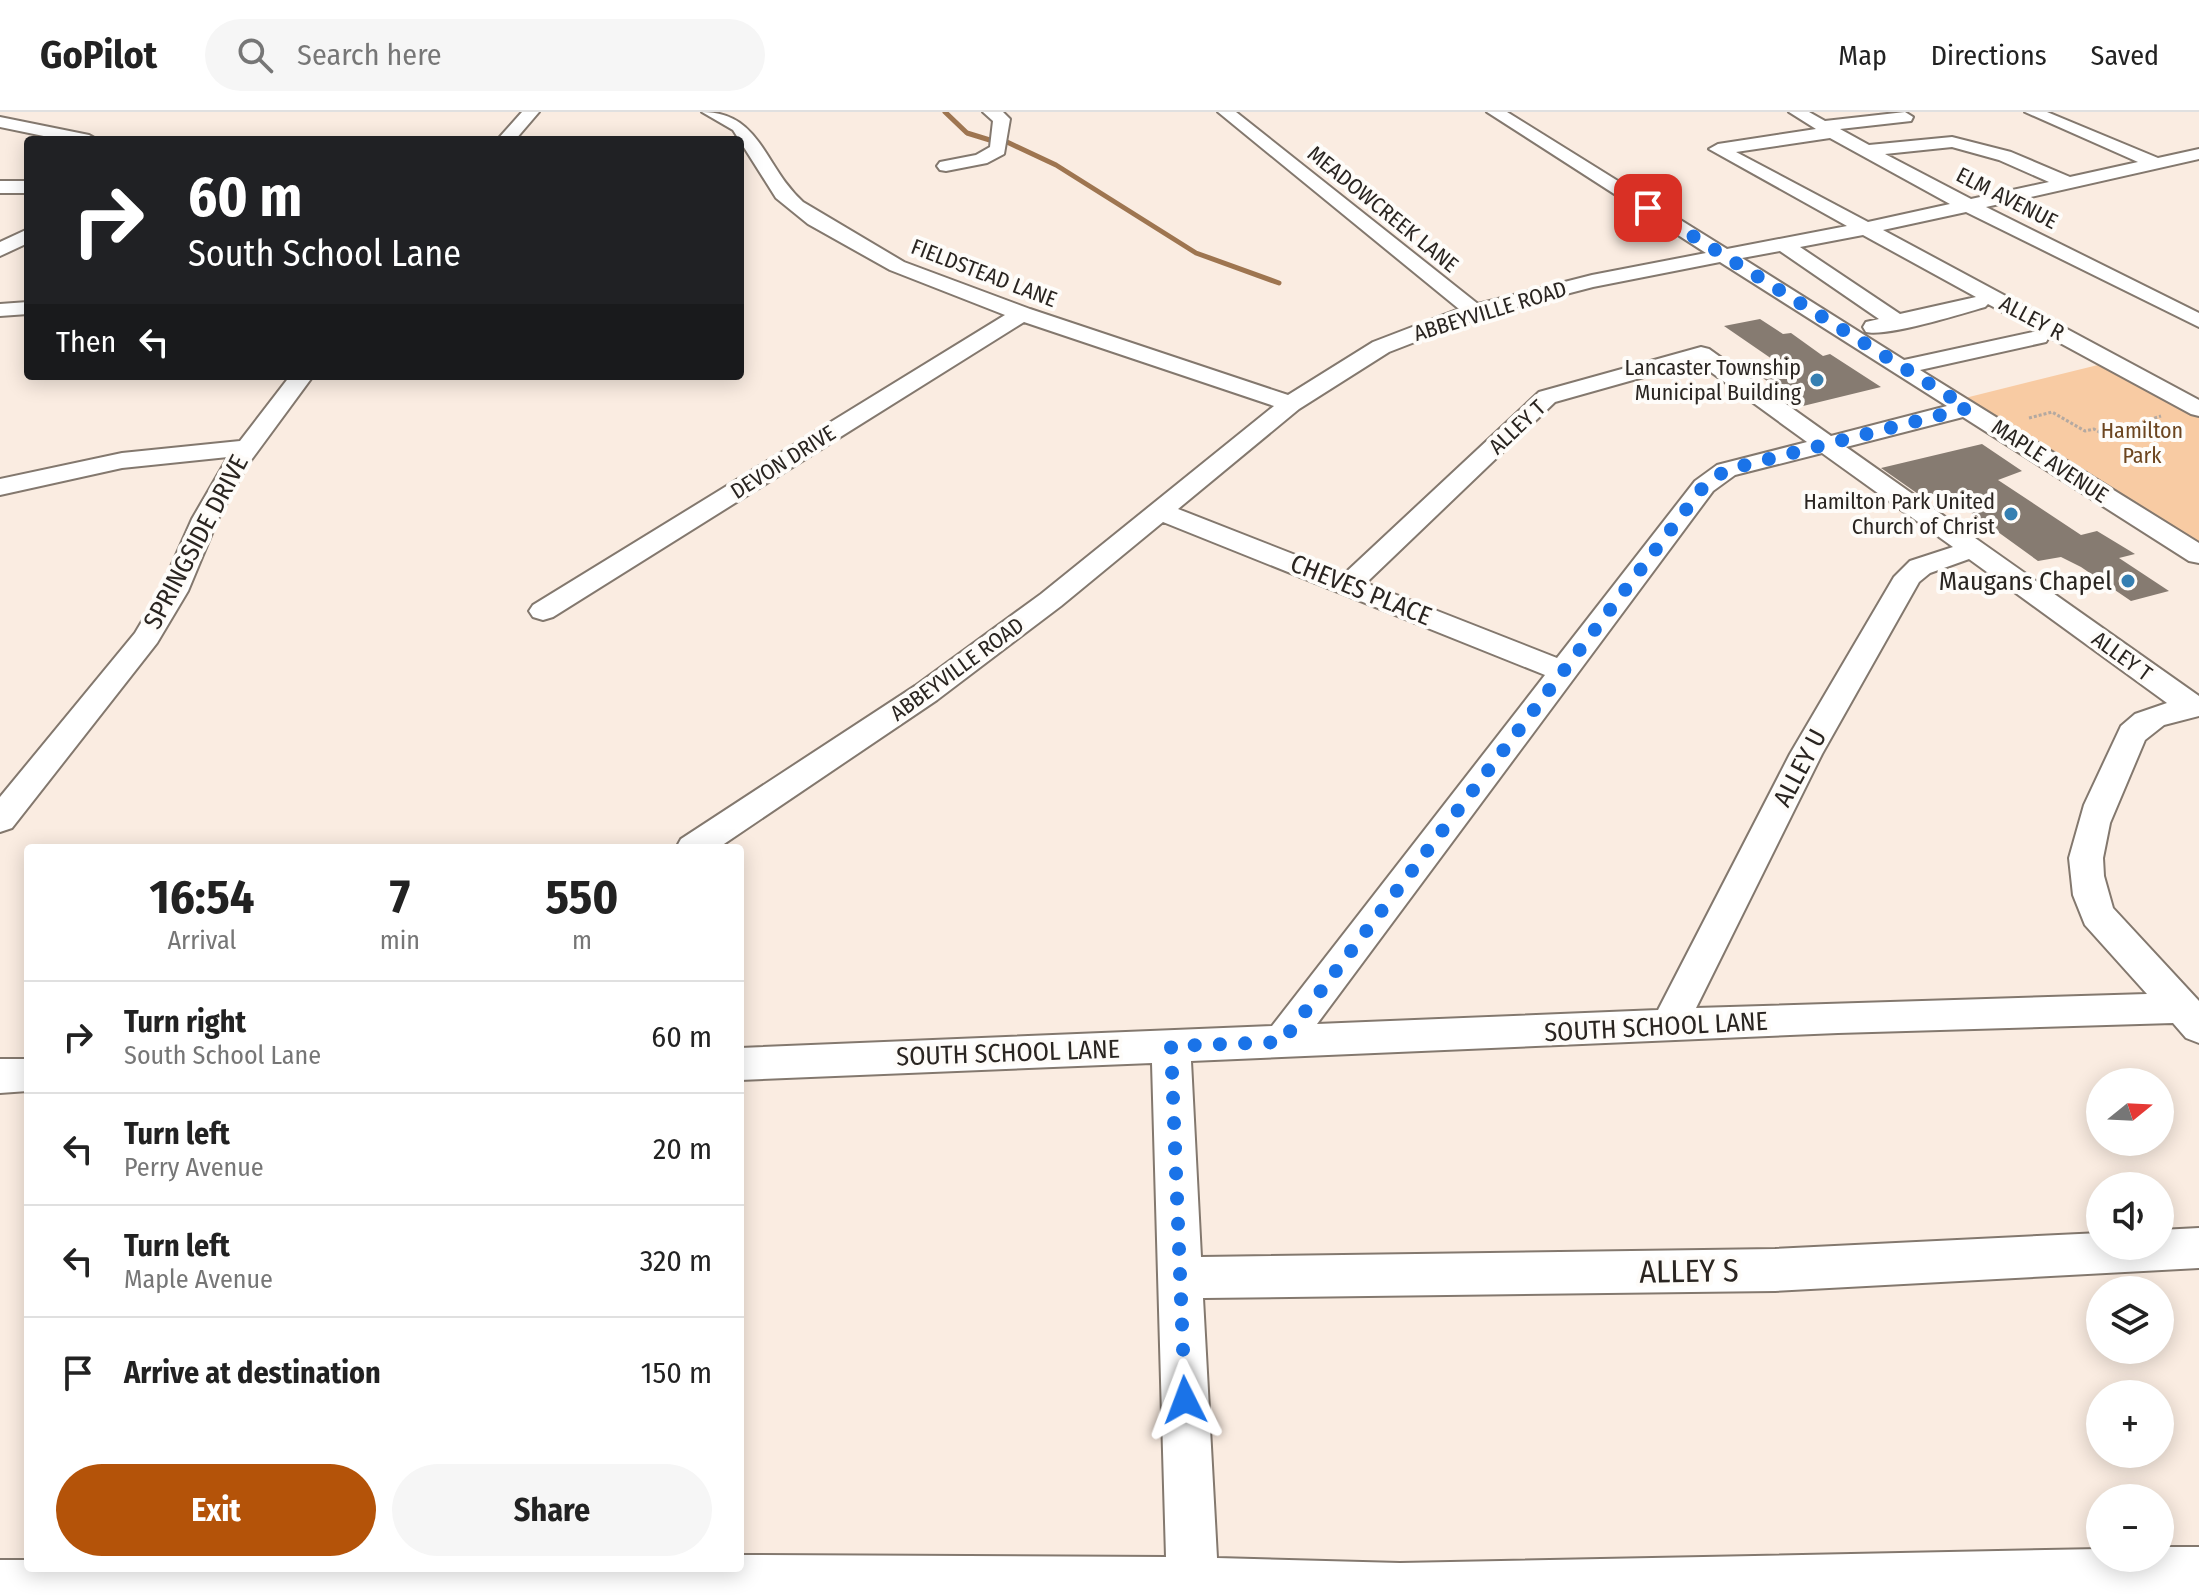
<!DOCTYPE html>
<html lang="en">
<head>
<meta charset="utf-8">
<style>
  :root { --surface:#fff; --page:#f6f6f6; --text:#222; --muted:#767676; --line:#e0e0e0; --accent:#b45309 }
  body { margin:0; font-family:"Fira Sans Condensed",sans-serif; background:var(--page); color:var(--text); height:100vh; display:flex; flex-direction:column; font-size:30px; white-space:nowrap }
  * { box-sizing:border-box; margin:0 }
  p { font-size:26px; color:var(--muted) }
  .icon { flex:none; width:44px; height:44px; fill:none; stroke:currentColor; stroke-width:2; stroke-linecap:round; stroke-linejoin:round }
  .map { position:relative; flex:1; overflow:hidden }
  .drawer { position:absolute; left:24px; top:732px; width:720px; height:728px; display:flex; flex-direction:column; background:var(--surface); border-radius:8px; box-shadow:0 4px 20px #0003 }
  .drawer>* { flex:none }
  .banner { position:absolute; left:24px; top:24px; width:720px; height:244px; border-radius:8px; box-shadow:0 4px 20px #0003; background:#202124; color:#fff; overflow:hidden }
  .needle { width:52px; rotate:72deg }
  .controls { position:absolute; left:2086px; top:956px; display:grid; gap:16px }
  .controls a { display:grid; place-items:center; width:88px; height:88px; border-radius:50%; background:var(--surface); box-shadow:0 4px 20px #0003; font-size:40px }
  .pin { position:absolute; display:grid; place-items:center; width:68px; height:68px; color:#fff; margin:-34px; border-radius:16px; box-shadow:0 4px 12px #0006 }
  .me { position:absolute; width:88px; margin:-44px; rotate:357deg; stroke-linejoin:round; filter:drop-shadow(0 0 6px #0008) }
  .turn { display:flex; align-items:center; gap:28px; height:168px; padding:0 32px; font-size:36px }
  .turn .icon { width:104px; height:104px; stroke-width:2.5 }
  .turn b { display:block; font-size:56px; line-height:68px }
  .then { display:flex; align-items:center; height:76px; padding:0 32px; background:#0003; gap:16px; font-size:30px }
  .eta { display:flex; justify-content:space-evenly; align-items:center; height:136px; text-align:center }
  .eta b { font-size:48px; font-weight:700; line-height:56px }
  .action { display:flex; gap:16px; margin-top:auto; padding:16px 32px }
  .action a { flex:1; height:92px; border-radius:48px; background:var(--accent); color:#fff; font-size:32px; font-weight:700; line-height:92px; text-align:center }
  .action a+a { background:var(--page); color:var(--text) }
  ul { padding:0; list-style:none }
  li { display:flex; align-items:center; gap:24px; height:112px; padding:0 32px; border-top:2px solid var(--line) }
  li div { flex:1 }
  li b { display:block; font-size:30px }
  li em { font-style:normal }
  header { display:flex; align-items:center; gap:48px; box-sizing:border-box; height:112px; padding:0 40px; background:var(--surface); border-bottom:2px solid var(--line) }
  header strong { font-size:38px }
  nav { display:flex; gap:44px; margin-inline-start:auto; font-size:28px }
  .search { width:560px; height:72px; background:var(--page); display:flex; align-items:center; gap:20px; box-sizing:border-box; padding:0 28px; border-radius:44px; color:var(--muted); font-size:30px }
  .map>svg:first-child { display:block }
  .green { fill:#f8cba3 }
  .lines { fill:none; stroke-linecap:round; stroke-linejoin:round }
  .stream { stroke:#9e7550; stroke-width:5 }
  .building { fill:#867b71 }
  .minor-casing { stroke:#83786e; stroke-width:4 }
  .path { stroke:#b4a9a1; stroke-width:3; stroke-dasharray:3 2; stroke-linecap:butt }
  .minor { fill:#fff; fill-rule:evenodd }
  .route { stroke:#1a73e8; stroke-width:14; stroke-dasharray:0 25.2 }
  .poi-dot { fill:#357fb2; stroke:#fefcf9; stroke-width:3 }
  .labels { text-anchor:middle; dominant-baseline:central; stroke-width:8; stroke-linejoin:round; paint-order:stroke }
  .far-street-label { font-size:22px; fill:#2a2521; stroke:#fefcf9 }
  .far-poi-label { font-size:22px; fill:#2a2521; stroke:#fefcf9; text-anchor:end }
  .far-park-label { font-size:22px; fill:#6c451f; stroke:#fefcf9 }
  .street-label { font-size:26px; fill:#2a2521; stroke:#fefcf9 }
  .poi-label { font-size:26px; fill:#2a2521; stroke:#fefcf9; text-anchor:end }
  .near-street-label { font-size:32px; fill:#2a2521; stroke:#fefcf9 }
</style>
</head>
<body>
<header>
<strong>GoPilot</strong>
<div class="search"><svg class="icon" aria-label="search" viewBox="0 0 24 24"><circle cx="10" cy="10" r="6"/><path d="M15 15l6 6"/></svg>Search here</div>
<nav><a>Map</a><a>Directions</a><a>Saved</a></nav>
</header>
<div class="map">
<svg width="2199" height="1484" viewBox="0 0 2199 1484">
  <rect width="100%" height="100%" fill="#faece1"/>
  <!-- green -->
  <path class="green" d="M2110,250L2199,300V430L1965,286Z"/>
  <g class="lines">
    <!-- stream -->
    <path class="stream" d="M945,0L967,21L993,29
      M1007,30L1056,53L1196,141L1279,171"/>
  </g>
  <!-- building -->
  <path class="building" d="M1760,207L1783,222L1791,221L1823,244L1830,242L1881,275L1803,294L1754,260L1782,254L1724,214Z
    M1982,332L2022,359L1998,368L2081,423L2097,419L2135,442L2119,446L2169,479L2131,489L2081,455L2061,445L2038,449L1944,381L1921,384L1881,356Z"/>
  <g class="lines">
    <!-- minor casing -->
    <g class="minor-casing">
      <path id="minor" d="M522,0H539L515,28H497Z
        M702,0C761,0 764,55 803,90L904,150L1030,197L1288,283L1373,230L1459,197L1218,0H1236L1478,192L1592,163L1706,141L1487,0H1507L1727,137L1847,114L1709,37L1718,32L1816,17L1789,0H1809L1825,9L1905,0L1913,5L1911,9L1840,17L1869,33L1952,25L2011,40L2070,65L2138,50L2025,0H2047L2158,46L2199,37V47L1986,95L2199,201V215L1966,100L1883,118L2199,288V304L2191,302L2049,225L2046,230L1920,258L2199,431V451L2189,449L1963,305L1846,335L2199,584V604L2164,613L2145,628L2110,711L2103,746L2104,764L2113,796L2199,889V931L2186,926L2173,911L1838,921L1191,949L1201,1145L1775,1137L2100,1121V1134H2160V1118L2199,1116V1156L1775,1179L1203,1186L1217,1446L1400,1451L2100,1437V1446H2160V1435H2199V1484H0V1448H28V1456H740V1443L1166,1445L1152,951L740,968V936L1272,914L1545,563L1163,410L1061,494L937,588L718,736H676L681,727L915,574L1041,482L1274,294L1024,210L553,505L543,508L533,505L529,499L533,493L1005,203L890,158L808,112L776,86L733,18ZM1830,26L1950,92L1868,110L1736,40ZM1952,35L1999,48L2049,70L1971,87L1885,42ZM1863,123L1976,185L1900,202L1800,135ZM1780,139L1879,207L1866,210L1863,215L1866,220C1887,225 1961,202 1985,195L1988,192L2038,219L1904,248L1742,146ZM1720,150L1947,294L1831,324L1709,237L1701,235L1539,280L1344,462L1178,397L1299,297L1389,240L1482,204L1593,175ZM1697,250L1807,330L1717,353L1695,369L1557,546L1366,471L1555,290ZM1822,341L1953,435L1910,449L1894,465L1790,642L1658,898L1317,912L1713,379L1735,363ZM1969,447L2167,591L2135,602L2121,614L2084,693L2069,746L2073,783L2085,813L2147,882L1696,896L1822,642L1919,470L1930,461Z
        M983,0H1003L1010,7L1004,42L987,51L946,59L940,58L937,54L940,50L976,43L990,35L993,9Z
        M0,5L89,23L98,28H63L0,15Z
        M0,69H28V81H0Z
        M28,117V131L0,144V130Z
        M28,190V202L0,204V192Z
        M290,264H313L246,355L218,407L188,479L157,531L12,716L0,720V685L135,521L160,479L192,407L228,345L122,356L0,383V367L122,341L240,329Z
        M0,947H28V979L0,981Z"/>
    </g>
    <!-- path -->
    <path class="path" d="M2029,306L2052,300L2085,319L2094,317L2103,322L2161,304"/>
    <!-- minor -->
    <use href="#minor" class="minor"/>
  </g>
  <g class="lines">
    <!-- route -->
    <path class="route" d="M1185,1288L1171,934L1282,930L1704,374L1726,358L1968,296L1648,96"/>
  </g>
  <!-- markers -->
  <g class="poi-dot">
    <circle cx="1817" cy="268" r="8"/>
    <circle cx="2011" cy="402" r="8"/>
    <circle cx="2128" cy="469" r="8"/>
  </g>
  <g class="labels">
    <!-- far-street labels -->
    <g class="far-street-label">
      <text transform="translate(2007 86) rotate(27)">ELM AVENUE</text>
      <text transform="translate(1383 97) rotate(39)">MEADOWCREEK LANE</text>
      <text transform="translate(984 161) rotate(21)">FIELDSTEAD LANE</text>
      <text transform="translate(1490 199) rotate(-17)">ABBEYVILLE ROAD</text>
      <text transform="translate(2032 206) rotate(28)">ALLEY R</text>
      <text transform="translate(1517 315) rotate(-43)">ALLEY T</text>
      <text transform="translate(2050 349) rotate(33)">MAPLE AVENUE</text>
      <text transform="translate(783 350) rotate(-32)">DEVON DRIVE</text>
      <text transform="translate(2122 544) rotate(36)">ALLEY T</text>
      <text transform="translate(957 557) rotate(-36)">ABBEYVILLE ROAD</text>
    </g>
    <!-- far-poi labels -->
    <g class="far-poi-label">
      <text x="1801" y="255">Lancaster Township<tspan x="1801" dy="25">Municipal Building</tspan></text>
      <text x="1995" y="389">Hamilton Park United<tspan x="1995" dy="25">Church of Christ</tspan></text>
    </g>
    <!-- far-park labels -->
    <g class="far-park-label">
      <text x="2142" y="318">Hamilton<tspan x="2142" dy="25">Park</tspan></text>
    </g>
    <!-- street labels -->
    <g class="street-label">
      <text transform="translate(196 430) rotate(-62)">SPRINGSIDE DRIVE</text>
      <text transform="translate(1361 478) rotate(22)">CHEVES PLACE</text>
      <text transform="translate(1800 656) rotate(-62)">ALLEY U</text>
      <text transform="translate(1656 915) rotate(-3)">SOUTH SCHOOL LANE</text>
      <text transform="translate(1008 941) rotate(-2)">SOUTH SCHOOL LANE</text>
    </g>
    <!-- poi labels -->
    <g class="poi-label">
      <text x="2112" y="469">Maugans Chapel</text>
    </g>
    <!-- near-street labels -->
    <g class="near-street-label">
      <text transform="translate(1689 1159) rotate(-1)">ALLEY S</text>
    </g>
  </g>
</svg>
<div class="controls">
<a><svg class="needle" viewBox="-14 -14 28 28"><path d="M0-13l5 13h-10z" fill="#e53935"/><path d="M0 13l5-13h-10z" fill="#767676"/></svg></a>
<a><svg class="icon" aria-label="sound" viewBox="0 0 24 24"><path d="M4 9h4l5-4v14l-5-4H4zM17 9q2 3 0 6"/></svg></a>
<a><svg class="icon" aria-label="layers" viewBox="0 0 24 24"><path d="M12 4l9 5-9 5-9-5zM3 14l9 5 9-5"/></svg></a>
<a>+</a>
<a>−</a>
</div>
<div class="pin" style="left:1648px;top:96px;background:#d93025"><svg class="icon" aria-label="arrive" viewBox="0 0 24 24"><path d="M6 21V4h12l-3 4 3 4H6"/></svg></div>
<svg class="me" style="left:1185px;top:1288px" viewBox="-20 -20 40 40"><path d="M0-17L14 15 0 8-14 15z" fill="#1a73e8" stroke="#fff" stroke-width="4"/></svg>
<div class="banner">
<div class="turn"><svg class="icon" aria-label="right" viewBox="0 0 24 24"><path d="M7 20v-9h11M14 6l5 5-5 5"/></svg><div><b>60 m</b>South School Lane</div></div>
<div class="then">Then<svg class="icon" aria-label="left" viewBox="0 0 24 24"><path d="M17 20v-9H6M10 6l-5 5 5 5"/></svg></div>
</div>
<section class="drawer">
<div class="eta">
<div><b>16:54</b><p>Arrival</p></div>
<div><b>7</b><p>min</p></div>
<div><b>550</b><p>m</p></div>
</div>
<ul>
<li><svg class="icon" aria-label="right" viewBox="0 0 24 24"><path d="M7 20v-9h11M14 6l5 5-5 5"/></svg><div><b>Turn right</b><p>South School Lane</p></div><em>60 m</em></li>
<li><svg class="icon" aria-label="left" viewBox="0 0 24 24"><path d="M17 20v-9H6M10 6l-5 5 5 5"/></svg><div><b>Turn left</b><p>Perry Avenue</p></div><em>20 m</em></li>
<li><svg class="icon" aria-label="left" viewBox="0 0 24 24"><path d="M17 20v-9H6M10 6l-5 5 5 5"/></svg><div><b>Turn left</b><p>Maple Avenue</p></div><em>320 m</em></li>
<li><svg class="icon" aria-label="arrive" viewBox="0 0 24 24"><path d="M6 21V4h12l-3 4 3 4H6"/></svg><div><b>Arrive at destination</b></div><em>150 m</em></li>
</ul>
<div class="action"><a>Exit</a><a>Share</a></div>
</section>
</div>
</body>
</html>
